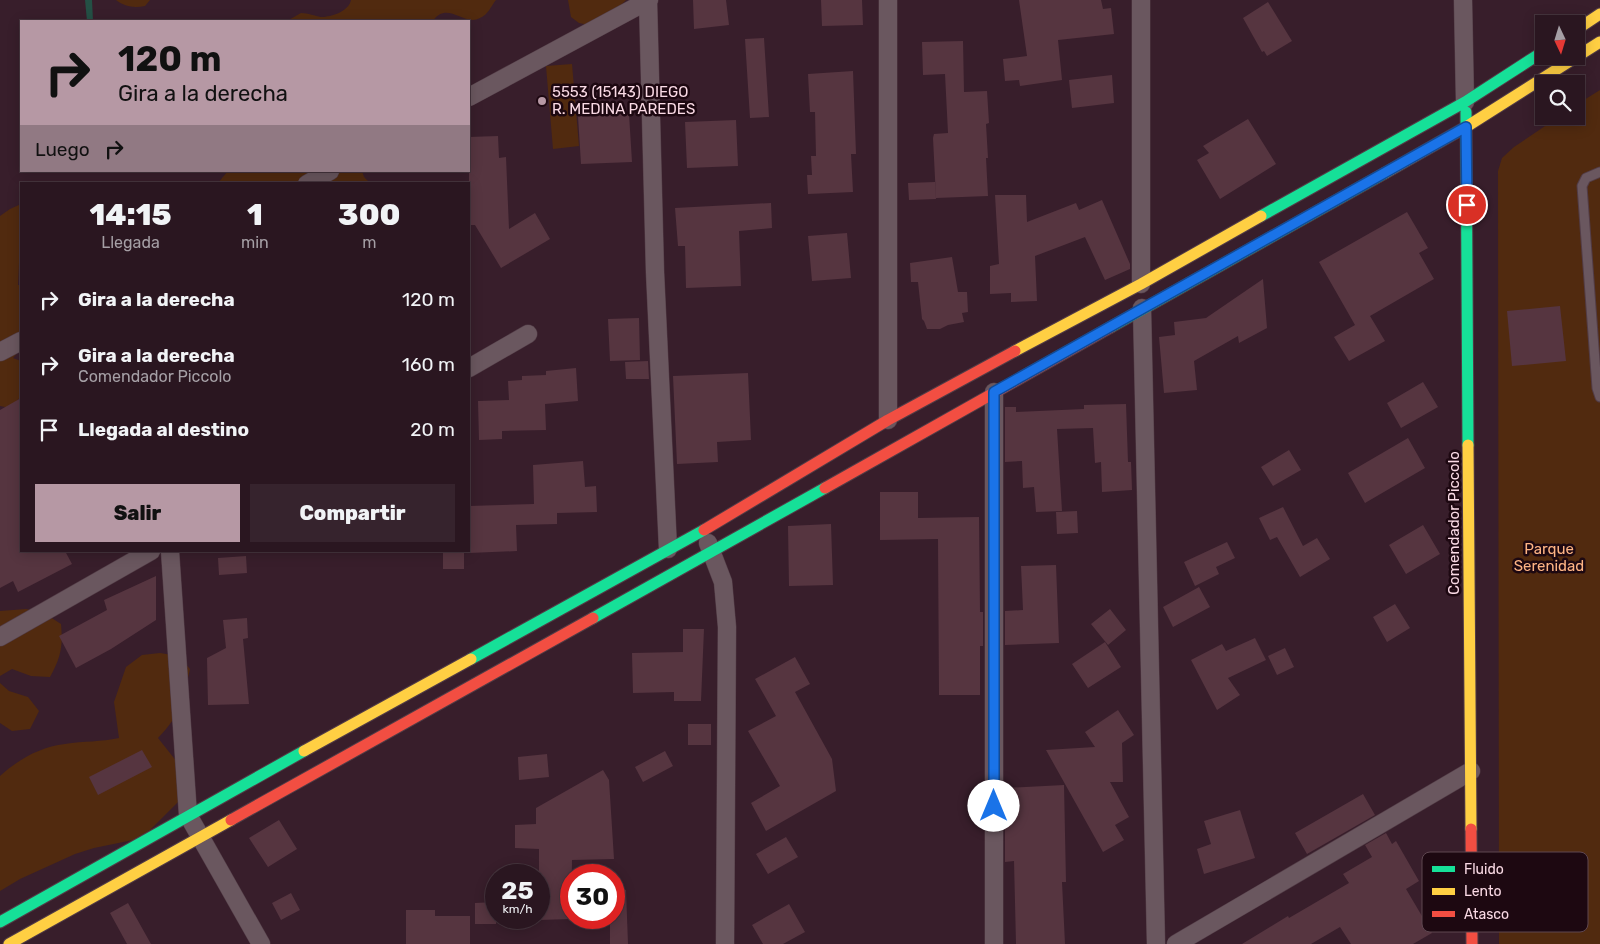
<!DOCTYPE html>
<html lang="es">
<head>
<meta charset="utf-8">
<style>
  :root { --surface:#2a1620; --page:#36232d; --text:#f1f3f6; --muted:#a59fa5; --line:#46353e; --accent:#b698a4 }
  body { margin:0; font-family:Rubik,sans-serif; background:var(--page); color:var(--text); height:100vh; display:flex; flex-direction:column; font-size:19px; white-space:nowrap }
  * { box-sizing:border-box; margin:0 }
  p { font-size:16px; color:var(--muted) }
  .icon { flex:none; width:28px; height:28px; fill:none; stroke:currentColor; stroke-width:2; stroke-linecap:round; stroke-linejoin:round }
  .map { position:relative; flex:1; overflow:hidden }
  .panel { position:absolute; left:20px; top:182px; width:450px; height:370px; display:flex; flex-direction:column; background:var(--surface); border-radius:0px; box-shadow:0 2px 12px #0003,0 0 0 1px var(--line) }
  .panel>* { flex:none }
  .guide { position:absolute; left:20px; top:20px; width:450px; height:152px; border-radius:0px; box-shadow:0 2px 12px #0003,0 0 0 1px var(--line); background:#b698a4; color:#111; overflow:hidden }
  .needle { width:32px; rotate:176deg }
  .tools { position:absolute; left:1535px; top:15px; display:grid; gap:10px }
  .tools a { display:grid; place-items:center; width:50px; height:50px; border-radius:0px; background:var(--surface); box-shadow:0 2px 12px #0003,0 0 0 1px var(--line); font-size:25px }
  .speed { position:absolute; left:485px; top:864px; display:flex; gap:10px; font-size:25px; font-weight:700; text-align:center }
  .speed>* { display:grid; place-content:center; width:65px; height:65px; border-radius:50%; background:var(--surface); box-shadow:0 2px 12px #0003,0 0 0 1px var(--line); line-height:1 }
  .speed small { font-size:12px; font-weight:400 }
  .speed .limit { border:8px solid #d22; background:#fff; color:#111 }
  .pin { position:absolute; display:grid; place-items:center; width:42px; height:42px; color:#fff; margin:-21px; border:2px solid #fff; border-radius:50%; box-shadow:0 1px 5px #0007 }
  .me { position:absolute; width:55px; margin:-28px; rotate:0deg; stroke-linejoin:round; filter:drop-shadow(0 0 4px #0008) }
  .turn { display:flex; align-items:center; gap:18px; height:105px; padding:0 15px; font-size:22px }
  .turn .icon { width:65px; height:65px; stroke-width:2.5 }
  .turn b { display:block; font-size:35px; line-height:42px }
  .then { display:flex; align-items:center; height:48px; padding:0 15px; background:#0003; gap:10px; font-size:19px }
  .eta { display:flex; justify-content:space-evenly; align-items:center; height:85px; text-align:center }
  .eta b { font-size:30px; font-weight:800; line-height:35px }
  .action { display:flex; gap:10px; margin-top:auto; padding:10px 15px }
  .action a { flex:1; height:58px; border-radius:0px; background:var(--accent); color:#111; font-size:20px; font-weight:800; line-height:58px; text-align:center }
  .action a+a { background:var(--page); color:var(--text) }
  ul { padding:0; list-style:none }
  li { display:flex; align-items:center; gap:15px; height:65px; padding:0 15px }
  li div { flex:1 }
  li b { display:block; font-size:19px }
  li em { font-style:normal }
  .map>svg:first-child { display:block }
  .green { fill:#512a0f }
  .water { fill:#245045 }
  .building { fill:#563540 }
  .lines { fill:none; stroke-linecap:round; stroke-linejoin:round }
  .lane-casing { stroke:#523c46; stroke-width:11 }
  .street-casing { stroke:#523c46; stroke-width:19 }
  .fast-casing { stroke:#523c46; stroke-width:13 }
  .slow-casing { stroke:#523c46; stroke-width:13 }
  .jam-casing { stroke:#523c46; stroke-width:13 }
  .lane { stroke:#6a575f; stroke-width:9 }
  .street { stroke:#6a575f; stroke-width:18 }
  .fast { stroke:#16e098; stroke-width:11 }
  .slow { stroke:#ffcf43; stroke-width:11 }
  .jam { stroke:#f24e42; stroke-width:11 }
  .route-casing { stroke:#114b97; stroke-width:12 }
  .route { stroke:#1a73e8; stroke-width:9 }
  .poi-dot { fill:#b698a4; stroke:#1d0811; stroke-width:2 }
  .labels { text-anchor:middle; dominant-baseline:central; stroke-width:5; stroke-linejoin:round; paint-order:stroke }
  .poi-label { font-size:15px; fill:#fadae5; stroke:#1d0811; text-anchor:start }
  .street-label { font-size:15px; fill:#fadae5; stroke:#1d0811 }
  .park-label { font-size:15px; fill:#feb484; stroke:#1d0811 }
  .key { fill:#1d0811; stroke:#5f4751; stroke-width:1 }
  .key-label { font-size:14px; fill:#fadae5 }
</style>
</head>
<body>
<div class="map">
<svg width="1600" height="944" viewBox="0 0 1600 944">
  <rect width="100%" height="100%" fill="#381e2b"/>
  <!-- green -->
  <path class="green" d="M116,0H150L145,6C134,8 125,7 116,0Z
    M351,0H496C491,6 488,15 480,18C464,27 447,0 433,21H287L301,13C308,13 315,16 321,17C332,17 349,11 351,0Z
    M568,0H626L619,7L589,25L579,23L571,17Z
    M572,64L579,146L553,149L546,66Z
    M1600,90V944H1499L1498,171L1502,158L1514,147L1560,116H1576V105Z
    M228,171H362L364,177L371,184H217Z
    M21,204V261L19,263L18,285H21V349L13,358L21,361V396L11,408L0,406V216L10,209Z
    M26,609L44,613L61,624C63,646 61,657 50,677L31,676L12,669L0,676V611Z
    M160,653L178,656L190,669C183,700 182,713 158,738L181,767L183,784L178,802L150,830L133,840L94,848L75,854L20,879L0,891V776C19,759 40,747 65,744C84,741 101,742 119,738L114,702L126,667L142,655Z
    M0,683L9,691L28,697L39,711L30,729L12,731L0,723Z"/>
  <!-- water -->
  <path class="water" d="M85,0H92L93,21H87Z"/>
  <!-- building -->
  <path class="building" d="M693,0H726L729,25L694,29Z
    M821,0H862L863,25L822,26Z
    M1019,0H1101L1103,9L1111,8L1114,34L1058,40L1062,80L1020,86L1019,80L1005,81L1003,59L1027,56Z
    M1268,2L1292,41L1267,56L1264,51L1262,52L1243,18Z
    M764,38L769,117L750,118L745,39Z
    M963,41L964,92L987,91L989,123L986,124L988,158H986L988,196L936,198L933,138L934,134L948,133L945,74L923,75L922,42Z
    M853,71L856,154H851L853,192L808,194L807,175H812L811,156H816L815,112H810L808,74Z
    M1112,75L1114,103L1072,108L1069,80Z
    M629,114L632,162L581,164L578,116Z
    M1248,119L1276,164L1220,199L1197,160L1209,153L1203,146Z
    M736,120L738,166L687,168L685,122Z
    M498,136L499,158L506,157L509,229L535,213L550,239L501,268L475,225H469V137Z
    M935,182L936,199L909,200L908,183Z
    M995,195H1026L1027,222L1076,203L1079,210L1102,200L1130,264V269L1105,280L1085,237L1035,256L1037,301L1011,302V293L990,294V266L999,264Z
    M771,203L772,228L739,231L741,286L686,288L685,246H678L675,208Z
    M1407,212L1428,248L1419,253L1434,279L1370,316L1385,341L1349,361L1334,337L1355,325L1319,262Z
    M847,233L851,278L812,281L808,236Z
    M952,257L958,292H967L968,312L962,313L964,322L948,325L940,329H927L924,321L922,319L918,282H911L910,263Z
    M1263,279L1267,328L1239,343L1238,336L1194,361L1197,390L1164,393L1159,337L1175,335L1174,322L1206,318Z
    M1560,306L1566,361L1512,366L1507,311Z
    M639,318L640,360L610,361L608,319Z
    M648,361L649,379H626L625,362Z
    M576,368L578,401L545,404L546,430L502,431V439L479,440L478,401L509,400L508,381L522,380V376L546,375V371Z
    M748,373L751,440L717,442L718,462L677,464L673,376Z
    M1423,382L1438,407L1401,428L1387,403Z
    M21,398V551H65L72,564L18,592L13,581L0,588V410Z
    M1126,404L1128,462H1131L1132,490L1102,492L1101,462L1095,463L1093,428L1057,429L1062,511L1036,512L1034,487L1023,488L1022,461L1005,462V407H1016V412L1084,409V405Z
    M1408,438L1425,468L1365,503L1348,473Z
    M1289,450L1301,470L1273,486L1261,467Z
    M583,461L585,487L596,486L597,512L557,513V524L516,525L517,551L469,553V506L534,504L533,465Z
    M880,492H918V518L979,517L980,612H983V646H980V695H939L938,539L880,540Z
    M1283,507L1303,546L1317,538L1330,559L1300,577L1277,537L1270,540L1259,518Z
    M1077,511L1078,533L1057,534L1056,512Z
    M831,524L833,585L789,586L788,526Z
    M1423,525L1440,554L1406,574L1389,545Z
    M1227,542L1235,558L1216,567L1219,574L1195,586L1184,562Z
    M443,551H464V569H443Z
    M246,556L247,573L219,575L218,558Z
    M1056,565L1059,643L1005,645V611L1023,610L1021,566Z
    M156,576V620L111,649L76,668L59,636L107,610L104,600Z
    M1199,587L1210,607L1173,627L1163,607Z
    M1395,604L1410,628L1387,642L1373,617Z
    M1110,609L1126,630L1108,645L1091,624Z
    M247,618L248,638L243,639L249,704L208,705L207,658L226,648L223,620Z
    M683,629H704L701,701H674V692L633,693L632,653L683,652Z
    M1255,638L1266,660L1228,678L1240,695L1217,710L1191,660L1222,644L1226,651Z
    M1105,642L1121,667L1088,688L1072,664Z
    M1285,648L1294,667L1277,675L1268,656Z
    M795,657L810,684L795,692L832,759L836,791L766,831L751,803L780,786L748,731L776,716L755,679Z
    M1118,710L1134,735L1122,743L1123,782H1110L1129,817L1115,825L1124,840L1103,852L1046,750L1095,747L1085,732Z
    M688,724H711V745H688Z
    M142,750L152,767L98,795L89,777Z
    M665,751L673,766L643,782L635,767Z
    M547,754L549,777L519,780L518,757Z
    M603,770L609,780L614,859L572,860L571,919L539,920V849L515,848V825L536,824V808Z
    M1064,785L1066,882H1062L1065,944H1016L1014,861L1005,862V788Z
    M1363,794L1375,815L1307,854L1295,833Z
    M1240,810L1255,858L1204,874L1197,849L1211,844L1204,821Z
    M279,820L297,849L268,867L249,838Z
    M1386,833L1392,844L1396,841L1419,881L1406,889L1432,933L1413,944H1351L1340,927L1311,944H1242L1288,916L1289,918L1349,883L1343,874L1372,857L1365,845Z
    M786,837L798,857L768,874L756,854Z
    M614,890H626L628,944H610V918H614Z
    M291,893L300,910L281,920L272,903Z
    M496,902V924H475V903Z
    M128,903L151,944H127L110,913Z
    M789,904L805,932L783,944H763L752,925Z
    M406,910H435V916H470V944H406Z"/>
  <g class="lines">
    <!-- lane casing -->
    <g class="lane-casing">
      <path id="lane" d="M1600,172L1586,178L1582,186L1597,388L1600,397"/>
    </g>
    <!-- street casing -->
    <g class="street-casing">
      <path id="street" d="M648,0L655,272L668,549
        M1141,0V284
        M1463,0L1465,102
        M469,97L649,0
        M307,184L330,171
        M1142,308L1156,944
        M0,352L21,341
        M469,368L528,334
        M994,392V944
        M888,420V0
        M708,543L723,582L727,627L725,944
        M170,551L188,815L261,944
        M0,637L151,551
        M1176,944L1471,771"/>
    </g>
    <!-- fast casing -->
    <g class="fast-casing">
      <path id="fast" d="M1466,112L1468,445
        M1261,216L1465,102L1544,51
        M1111,327L1385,173
        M593,618L825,488
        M471,659L704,530
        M0,922L304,751"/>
    </g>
    <!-- slow casing -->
    <g class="slow-casing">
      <path id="slow" d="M1576,30L1600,14
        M1385,173L1466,127L1600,42
        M1015,351L1141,284L1261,216
        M1468,445L1471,829
        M304,751L471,659
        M9,944L231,820"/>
    </g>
    <!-- jam casing -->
    <g class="jam-casing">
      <path id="jam" d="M825,488L1111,327
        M704,530L888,420L1015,351
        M231,820L593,618
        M1471,829L1472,944"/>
    </g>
    <!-- lane -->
    <use href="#lane" class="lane"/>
    <!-- street -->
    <use href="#street" class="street"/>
    <!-- fast -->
    <use href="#fast" class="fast"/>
    <!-- slow -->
    <use href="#slow" class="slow"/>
    <!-- jam -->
    <use href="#jam" class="jam"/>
  </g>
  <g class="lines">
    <!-- route casing -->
    <g class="route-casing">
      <path id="route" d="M994,806V392L1466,127L1467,205"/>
    </g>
    <!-- route -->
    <use href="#route" class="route"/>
  </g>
  <!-- markers -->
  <circle class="poi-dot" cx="542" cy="101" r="5"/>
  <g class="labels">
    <!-- poi labels -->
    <g class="poi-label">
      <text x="552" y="92">5553 (15143) DIEGO<tspan x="552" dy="17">R. MEDINA PAREDES</tspan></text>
    </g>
    <!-- street labels -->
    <g class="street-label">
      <text transform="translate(1454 523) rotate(-90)">Comendador Piccolo</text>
    </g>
    <!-- park labels -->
    <g class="park-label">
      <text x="1549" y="549">Parque<tspan x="1549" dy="17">Serenidad</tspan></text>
    </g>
  </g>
  <!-- legend -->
  <rect x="1422" y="852" width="166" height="80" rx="8" class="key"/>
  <rect x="1432" y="866" width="23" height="6" fill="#16e098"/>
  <rect x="1432" y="888" width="23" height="7" fill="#ffcf43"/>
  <rect x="1432" y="911" width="23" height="6" fill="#f24e42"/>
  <g class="key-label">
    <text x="1464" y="874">Fluido</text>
    <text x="1464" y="896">Lento</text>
    <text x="1464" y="919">Atasco</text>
  </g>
</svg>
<div class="tools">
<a><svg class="needle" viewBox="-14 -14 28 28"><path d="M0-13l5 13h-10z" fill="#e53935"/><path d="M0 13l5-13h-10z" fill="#a59fa5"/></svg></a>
<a><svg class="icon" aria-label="search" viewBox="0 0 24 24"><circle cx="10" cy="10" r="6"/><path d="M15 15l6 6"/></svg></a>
</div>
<div class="speed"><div>25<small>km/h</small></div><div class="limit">30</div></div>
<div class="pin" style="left:1467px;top:205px;background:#d93025"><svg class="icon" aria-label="arrive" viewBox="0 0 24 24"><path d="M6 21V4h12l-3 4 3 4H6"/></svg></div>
<svg class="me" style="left:994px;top:806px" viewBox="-20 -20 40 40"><circle r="19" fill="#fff"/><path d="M0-13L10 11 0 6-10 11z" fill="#1a73e8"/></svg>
<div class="guide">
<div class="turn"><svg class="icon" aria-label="right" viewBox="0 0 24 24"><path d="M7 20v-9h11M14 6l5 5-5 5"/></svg><div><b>120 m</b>Gira a la derecha</div></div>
<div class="then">Luego<svg class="icon" aria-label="right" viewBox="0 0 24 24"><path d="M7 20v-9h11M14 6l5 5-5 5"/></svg></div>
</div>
<section class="panel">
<div class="eta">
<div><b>14:15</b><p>Llegada</p></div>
<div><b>1</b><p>min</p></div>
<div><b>300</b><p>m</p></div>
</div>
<ul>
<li><svg class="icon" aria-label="right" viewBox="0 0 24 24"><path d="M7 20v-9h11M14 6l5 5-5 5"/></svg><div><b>Gira a la derecha</b></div><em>120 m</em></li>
<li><svg class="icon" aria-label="right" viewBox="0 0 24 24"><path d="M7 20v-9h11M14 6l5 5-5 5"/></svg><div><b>Gira a la derecha</b><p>Comendador Piccolo</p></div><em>160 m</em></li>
<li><svg class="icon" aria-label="arrive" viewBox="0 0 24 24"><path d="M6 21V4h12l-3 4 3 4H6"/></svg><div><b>Llegada al destino</b></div><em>20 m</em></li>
</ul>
<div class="action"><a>Salir</a><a>Compartir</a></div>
</section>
</div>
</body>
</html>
